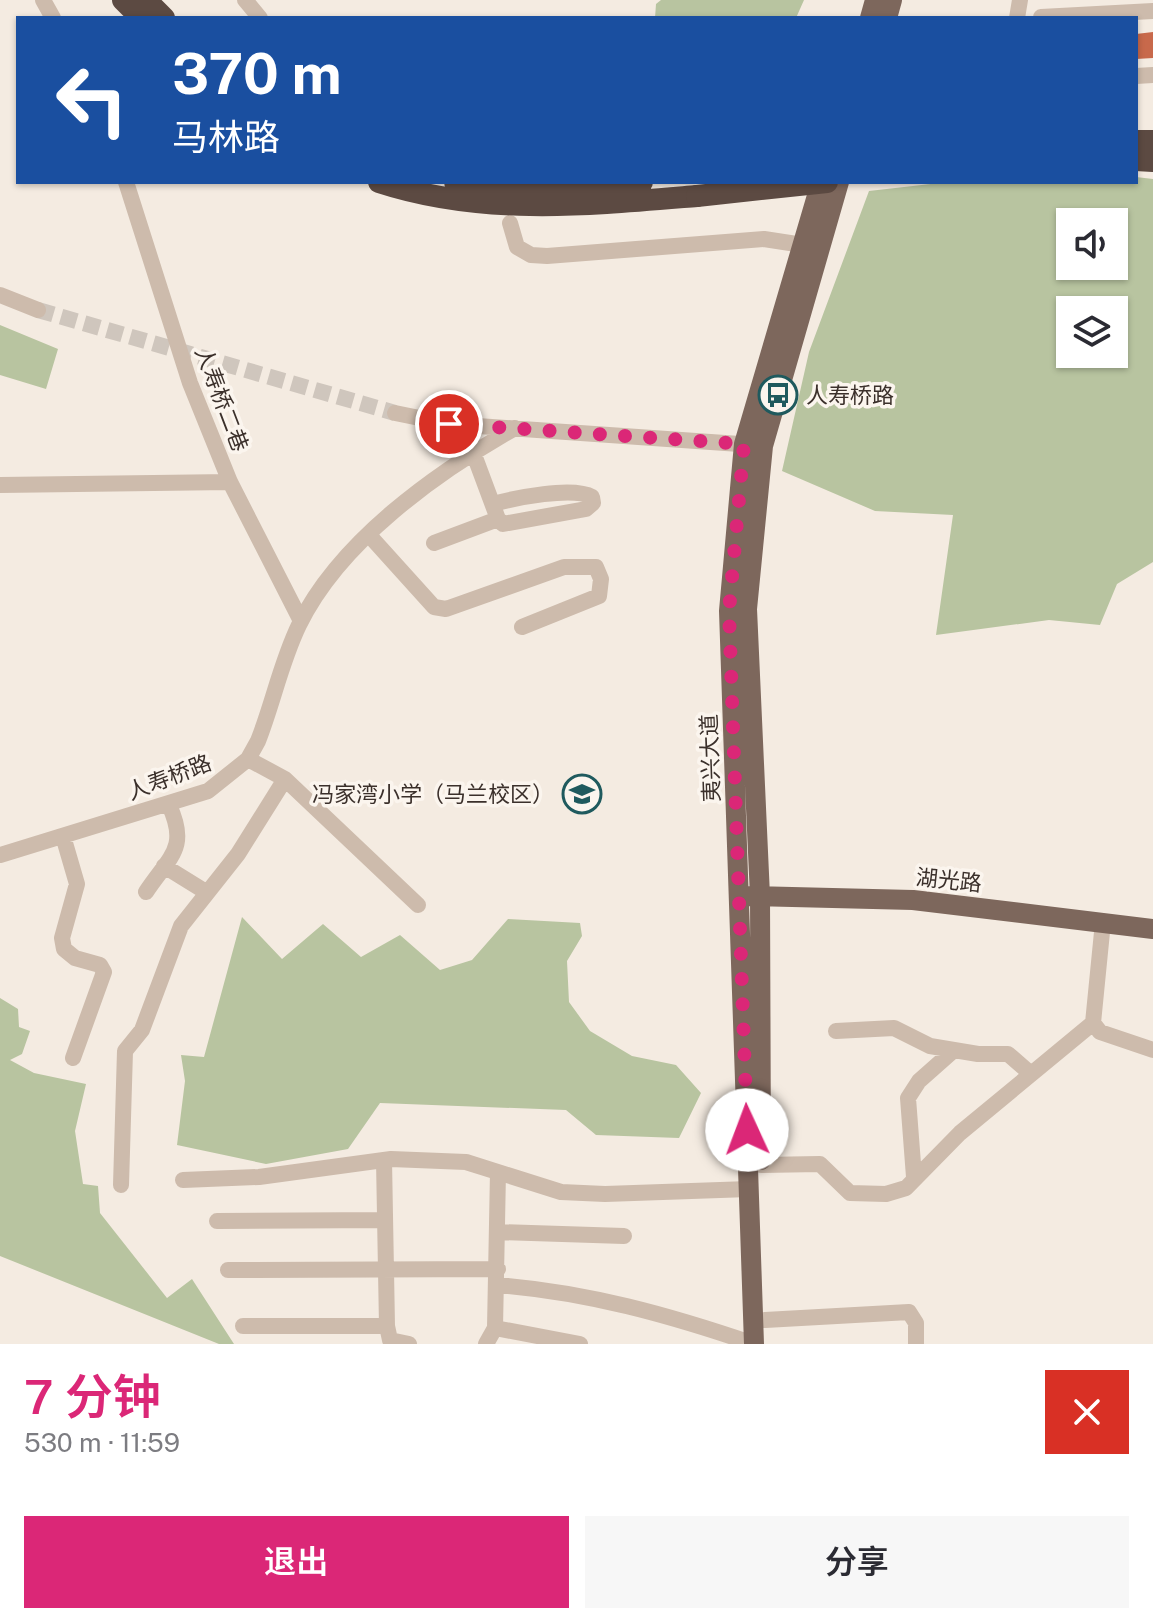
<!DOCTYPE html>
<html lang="zh">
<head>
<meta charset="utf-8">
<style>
  :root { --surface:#fff; --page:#f7f7f7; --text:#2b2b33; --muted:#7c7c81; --accent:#db2777 }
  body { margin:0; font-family:"Public Sans","Noto Sans SC",sans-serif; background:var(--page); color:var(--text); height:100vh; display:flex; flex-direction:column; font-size:30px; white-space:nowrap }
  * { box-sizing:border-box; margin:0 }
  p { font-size:26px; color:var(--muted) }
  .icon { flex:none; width:44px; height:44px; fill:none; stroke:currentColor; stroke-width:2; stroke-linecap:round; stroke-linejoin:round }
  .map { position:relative; height:1344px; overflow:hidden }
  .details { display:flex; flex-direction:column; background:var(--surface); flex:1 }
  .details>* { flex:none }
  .top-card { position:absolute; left:16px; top:16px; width:1122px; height:168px; border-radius:0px; box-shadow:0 2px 6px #0004; background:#1a4fa0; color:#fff; overflow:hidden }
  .tools { position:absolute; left:1056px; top:208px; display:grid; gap:16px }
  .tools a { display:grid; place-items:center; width:72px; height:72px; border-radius:0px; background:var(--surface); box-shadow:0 2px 6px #0004; font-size:40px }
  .pin { position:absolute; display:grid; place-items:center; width:68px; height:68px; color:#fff; margin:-34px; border:4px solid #fff; border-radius:50%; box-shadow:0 2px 8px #0007 }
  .me { position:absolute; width:88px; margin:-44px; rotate:358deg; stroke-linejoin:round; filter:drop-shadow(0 0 6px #0008) }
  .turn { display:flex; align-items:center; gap:28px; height:168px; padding:0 24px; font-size:36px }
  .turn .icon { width:104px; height:104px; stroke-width:2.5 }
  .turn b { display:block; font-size:56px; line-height:68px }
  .round { display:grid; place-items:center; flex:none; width:84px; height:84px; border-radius:0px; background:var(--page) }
  .overview { display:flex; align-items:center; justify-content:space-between; height:136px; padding:0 24px }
  h1 { font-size:48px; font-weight:600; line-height:60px; color:var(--accent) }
  .button { display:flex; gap:16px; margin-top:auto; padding:16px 24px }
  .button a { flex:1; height:92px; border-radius:0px; background:var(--accent); color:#fff; font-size:32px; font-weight:600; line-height:92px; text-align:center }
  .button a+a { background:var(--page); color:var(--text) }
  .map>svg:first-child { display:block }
  .green { fill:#b8c4a0; fill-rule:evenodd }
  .building { fill:#c8694b }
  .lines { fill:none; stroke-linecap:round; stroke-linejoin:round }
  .minor-tunnel { stroke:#cfc6bd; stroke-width:16; stroke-dasharray:16 8; stroke-linecap:butt }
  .minor { stroke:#cdbbac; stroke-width:16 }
  .major { stroke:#7d675c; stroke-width:20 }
  .highway { stroke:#5c4a42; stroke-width:22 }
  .highway-bridge { stroke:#5c4a42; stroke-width:22 }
  .route { stroke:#db2777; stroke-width:14; stroke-dasharray:0 25.2 }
  .labels { text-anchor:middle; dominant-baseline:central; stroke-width:7; stroke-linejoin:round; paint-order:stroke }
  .poi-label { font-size:22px; fill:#3b302b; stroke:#fbf5ee; text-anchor:start }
  .street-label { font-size:22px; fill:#3b302b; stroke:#fbf5ee }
</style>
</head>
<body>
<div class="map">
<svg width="1153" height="1344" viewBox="0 0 1153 1344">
  <rect width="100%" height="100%" fill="#f4ebe1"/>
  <!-- green -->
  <path class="green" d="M661,0H804L796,18H655L656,4Z
    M1136,177L1153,179V562L1117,584L1100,625L1049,620L936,635L953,515L875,511L782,471L809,352L869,191L948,182H1136ZM1114,222V266H1070V222ZM1114,310V354H1070V310Z
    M0,325L58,349L46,389L0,375Z
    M242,917L282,959L323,924L361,957L400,935L440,970L472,960L508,919L580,923L582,936L567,961L569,1002L590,1031L632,1056L676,1065L701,1093L679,1138L596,1135L566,1110L380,1103L348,1149L266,1164L177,1145L185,1081L181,1055L204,1057Z
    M0,998L18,1009L19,1027L30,1031L22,1054L10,1060L34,1073L86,1084L75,1131L83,1184L98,1186L100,1213L167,1298L192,1279L234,1344H219L0,1256Z"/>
  <!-- building -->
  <path class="building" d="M1153,32V58L1136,59V34Z"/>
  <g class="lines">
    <!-- minor-tunnel -->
    <path class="minor-tunnel" d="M38,310L395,413"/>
    <!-- minor -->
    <path class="minor" d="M43,0L53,18
      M245,0L260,18
      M1041,17L1153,11
      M1017,18L1020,0
      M1136,76L1153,75
      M126,182L190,383L230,482L301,621
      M510,223L517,247L531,255L547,256L764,239L803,245
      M0,295L38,310
      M395,413L449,424L754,445
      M473,452L498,519L503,524L586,509L593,503L592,497C573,486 515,498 493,504
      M0,485L230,482
      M369,535L434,607L446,609L564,567H596L601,579L599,596L522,627
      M434,543L498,519
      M248,759L285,779L418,905
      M63,836L77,884L62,938L64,949L75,958L100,965L104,972L73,1058
      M0,855L208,791L248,759L258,741C273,703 281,662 299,625C340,541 436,473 515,428
      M164,866L206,892
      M146,892C170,856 189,848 169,805
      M1103,922L1093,1023L1100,1032L1153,1050
      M836,1031L894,1028L930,1046L978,1054H1008L1031,1074
      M384,1160L387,1326L390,1340L409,1344
      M761,1165L820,1164L850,1193L886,1194L906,1188L960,1133L1093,1023
      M914,1177L908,1098L919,1081L954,1050
      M183,1180L259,1177L391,1159L466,1162L561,1192L605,1194L749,1189
      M121,1185L125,1051L142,1030L181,926L238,854L285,779
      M217,1221L385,1220
      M497,1232L624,1236
      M228,1270L498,1269
      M497,1285C587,1292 669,1315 754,1344
      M765,1320L909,1312L916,1323V1344
      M243,1326H387
      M495,1328L580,1344
      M486,1344L495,1328L498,1172"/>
    <!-- major -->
    <path class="major" d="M870,18L875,0
      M887,18L892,0
      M747,896L913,900L1153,929
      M761,1160L760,896L747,609L763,446L839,182
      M754,1344L729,611L744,444L821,182"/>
    <!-- highway -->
    <path class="highway" d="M123,0L141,18
      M146,0L164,18
      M1136,141H1153
      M1136,160L1153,161
      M379,182C483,216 590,205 697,196
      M455,182L540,190L642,182"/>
    <!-- highway-bridge -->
    <path class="highway-bridge" d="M697,196L827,182"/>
  </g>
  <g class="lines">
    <!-- route -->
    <path class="route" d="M449,424L744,444L729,611L747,1130"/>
  </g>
  <!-- icons -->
  <defs>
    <g id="bus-ring" transform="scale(2)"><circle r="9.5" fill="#fbf5ee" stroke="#1f5a5e" stroke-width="1.5"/><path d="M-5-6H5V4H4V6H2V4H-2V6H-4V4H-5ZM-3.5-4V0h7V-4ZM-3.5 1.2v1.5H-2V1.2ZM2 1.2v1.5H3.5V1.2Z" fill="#1f5a5e"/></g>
    <g id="school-ring" transform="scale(2)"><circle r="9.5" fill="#fbf5ee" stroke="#1f5a5e" stroke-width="1.5"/><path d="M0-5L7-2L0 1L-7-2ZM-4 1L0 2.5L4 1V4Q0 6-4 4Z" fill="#1f5a5e"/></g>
  </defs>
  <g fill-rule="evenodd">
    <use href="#bus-ring" x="778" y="395"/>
    <use href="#school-ring" x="582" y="794"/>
  </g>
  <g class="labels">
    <!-- poi labels -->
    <g class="poi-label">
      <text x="806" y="395">人寿桥路</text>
      <text x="554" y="794" text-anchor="end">冯家湾小学（马兰校区）</text>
    </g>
    <!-- street labels -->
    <g class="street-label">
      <text transform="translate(222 399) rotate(69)">人寿桥二巷</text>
      <text transform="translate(710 758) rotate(-92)">夷兴大道</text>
      <text transform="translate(169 777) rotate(-21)">人寿桥路</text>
      <text transform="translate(949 880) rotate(6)">湖光路</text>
    </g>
  </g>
</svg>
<div class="tools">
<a><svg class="icon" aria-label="sound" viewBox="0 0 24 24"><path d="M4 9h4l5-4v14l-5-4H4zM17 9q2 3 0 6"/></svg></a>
<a><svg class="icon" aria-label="layers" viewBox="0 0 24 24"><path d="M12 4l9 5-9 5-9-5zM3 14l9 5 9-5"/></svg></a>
</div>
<div class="pin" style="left:449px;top:424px;background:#d93025"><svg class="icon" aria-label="arrive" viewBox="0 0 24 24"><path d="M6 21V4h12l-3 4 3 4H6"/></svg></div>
<svg class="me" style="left:747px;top:1130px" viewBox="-20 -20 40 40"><circle r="19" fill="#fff"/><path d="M0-13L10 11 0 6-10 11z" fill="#db2777"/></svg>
<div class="top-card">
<div class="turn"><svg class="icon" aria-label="left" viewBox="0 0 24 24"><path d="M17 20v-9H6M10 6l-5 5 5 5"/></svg><div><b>370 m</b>马林路</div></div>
</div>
</div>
<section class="details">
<div class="overview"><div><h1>7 分钟</h1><p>530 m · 11:59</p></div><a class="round" style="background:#d93025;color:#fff"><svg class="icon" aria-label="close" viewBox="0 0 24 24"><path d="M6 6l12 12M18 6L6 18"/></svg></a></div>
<div class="button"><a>退出</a><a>分享</a></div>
</section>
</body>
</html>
